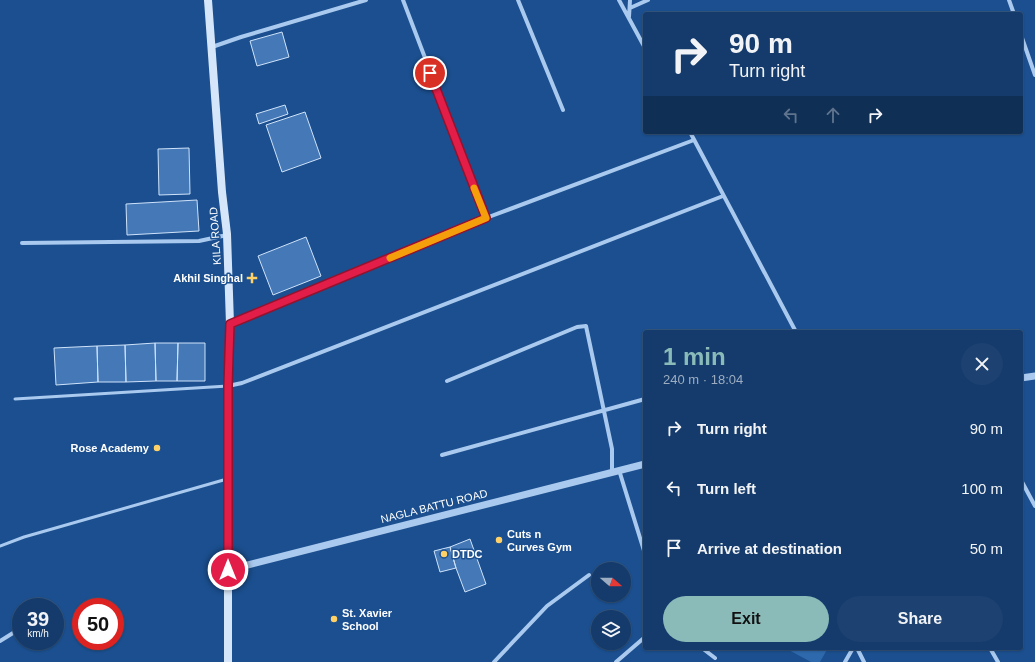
<!DOCTYPE html>
<html lang="en">
<head>
<meta charset="utf-8">
<style>
  :root { --surface:#143b6b; --page:#1d4271; --text:#f1f3f6; --muted:#9dadc1; --line:#33557e; --accent:#8bbbb9 }
  body { margin:0; font-family:Arial,sans-serif; background:var(--page); color:var(--text); height:100vh; display:flex; flex-direction:column; font-size:15px; white-space:nowrap }
  * { box-sizing:border-box; margin:0 }
  p { font-size:13px; color:var(--muted) }
  .icon { flex:none; width:22px; height:22px; fill:none; stroke:currentColor; stroke-width:2; stroke-linecap:round; stroke-linejoin:round }
  .map { position:relative; flex:1; overflow:hidden }
  .sheet { position:absolute; left:643px; top:330px; width:380px; height:320px; display:flex; flex-direction:column; background:var(--surface); border-radius:4px; box-shadow:0 1px 3px #0004,0 0 0 1px var(--line) }
  .sheet>* { flex:none }
  .banner { position:absolute; left:643px; top:12px; width:380px; height:122px; border-radius:4px; box-shadow:0 1px 3px #0004,0 0 0 1px var(--line); background:#143b6b; color:var(--text); overflow:hidden }
  .needle { width:26px; rotate:110deg }
  .tools { position:absolute; left:591px; top:562px; display:grid; gap:8px }
  .tools a { display:grid; place-items:center; width:40px; height:40px; border-radius:50%; background:var(--surface); box-shadow:0 1px 3px #0004,0 0 0 1px var(--line); font-size:20px }
  .speed { position:absolute; left:12px; top:598px; display:flex; gap:8px; font-size:20px; font-weight:700; text-align:center }
  .speed>* { display:grid; place-content:center; width:52px; height:52px; border-radius:50%; background:var(--surface); box-shadow:0 1px 3px #0004,0 0 0 1px var(--line); line-height:1 }
  .speed small { font-size:10px; font-weight:400 }
  .speed .limit { border:6px solid #d22; background:#fff; color:#111 }
  .pin { position:absolute; display:grid; place-items:center; width:34px; height:34px; color:#fff; margin:-17px; border:2px solid #fff; border-radius:50%; box-shadow:0 1px 4px #0007 }
  .me { position:absolute; width:44px; margin:-22px; rotate:0deg; stroke-linejoin:round; filter:drop-shadow(0 0 3px #0008) }
  .turn { display:flex; align-items:center; gap:14px; height:84px; padding:0 20px; font-size:18px }
  .turn .icon { width:52px; height:52px; stroke-width:2.5 }
  .turn b { display:block; font-size:28px; line-height:34px }
  .lanes { display:flex; align-items:center; height:38px; padding:0 20px; background:#0003; justify-content:center; gap:20px; direction:ltr }
  .lanes .off { opacity:.35 }
  .round { display:grid; place-items:center; flex:none; width:42px; height:42px; border-radius:21px; background:var(--page) }
  .overview { display:flex; align-items:center; justify-content:space-between; height:68px; padding:0 20px }
  h1 { font-size:24px; font-weight:600; line-height:30px; color:var(--accent) }
  .action { display:flex; gap:8px; margin-top:auto; padding:8px 20px }
  .action a { flex:1; height:46px; border-radius:24px; background:var(--accent); color:#111; font-size:16px; font-weight:600; line-height:46px; text-align:center }
  .action a+a { background:var(--page); color:var(--text) }
  ul { padding:0; list-style:none }
  li { display:flex; align-items:center; gap:12px; height:60px; padding:0 20px }
  li div { flex:1 }
  li b { display:block; font-size:15px }
  li em { font-style:normal }
  .map>svg:first-child { display:block }
  .green { fill:#2e69ad }
  .building { fill:#4478b7; stroke:#cfe3fa }
  .lines { fill:none; stroke-linecap:round; stroke-linejoin:round }
  .service { stroke:#a9c9ee; stroke-width:3 }
  .minor { stroke:#a9c9ee; stroke-width:4 }
  .tertiary { stroke:#a9c9ee; stroke-width:7 }
  .secondary { stroke:#d6e6fa; stroke-width:8 }
  .route-casing { stroke:#92132f; stroke-width:10 }
  .route { stroke:#e11d48; stroke-width:7 }
  .slow { stroke:#f59e0b; stroke-width:7 }
  .poi-dot { fill:#ffd166; stroke:#1b4f8f; stroke-width:1.5 }
  .labels { text-anchor:middle; dominant-baseline:central; stroke-width:3; stroke-linejoin:round; paint-order:stroke }
  .street-label { font-size:11px; fill:#fff; stroke:#1b4f8f }
  .poi-label { font-size:11px; font-weight:bold; fill:#fff; stroke:#1b4f8f; text-anchor:start }
</style>
</head>
<body>
<div class="map">
<svg width="1035" height="662" viewBox="0 0 1035 662">
  <rect width="100%" height="100%" fill="#1b4f8f"/>
  <!-- green -->
  <path class="green" d="M785,648H828L820,662H811Z"/>
  <!-- building -->
  <path class="building" d="M282,32L289,57L257,66L250,41Z
    M285,105L288,114L259,124L256,114Z
    M305,112L321,158L282,172L266,125Z
    M189,148L190,194L159,195L158,149Z
    M197,200L199,231L127,235L126,204Z
    M306,237L321,276L273,295L258,256Z
    M155,343H178L177,381H156Z
    M155,343L156,381L126,382L125,345Z
    M178,343H205V381H177Z
    M125,345L126,382H98L97,346Z
    M97,346L98,382L56,385L54,348Z
    M470,539L486,584L465,592L456,568L450,547Z
    M450,547L456,568L440,572L434,551Z"/>
  <g class="lines">
    <!-- service -->
    <path class="service" d="M15,399L228,386
      M0,546L24,537L227,479"/>
    <!-- minor -->
    <path class="minor" d="M403,0L486,218
      M518,0L563,110
      M619,0L645,48
      M1009,0L1014,14
      M630,8L648,0
      M629,17L630,0
      M1021,35L1035,75
      M212,47L241,37L366,0
      M690,132L796,332
      M22,243L199,241L227,235
      M230,324L486,218L694,140
      M447,381L577,327L586,326L612,449V472
      M228,386L242,383L723,196
      M442,455L645,399
      M619,470L645,554
      M1021,480L1035,506
      M0,641L21,628
      M702,648L715,658
      M857,648L864,662
      M990,648L998,662
      M494,662L547,606L589,575
      M616,662L645,637
      M845,662L853,648"/>
    <!-- tertiary -->
    <path class="tertiary" d="M1021,378L1035,376
      M228,570L645,464"/>
    <!-- secondary -->
    <path class="secondary" d="M208,0L222,192L227,234L230,324L228,386V662"/>
  </g>
  <g class="lines">
    <!-- route casing -->
    <g class="route-casing">
      <path id="route" d="M228,570V386L230,324L486,218L430,73"/>
    </g>
    <!-- route -->
    <use href="#route" class="route"/>
    <!-- slow -->
    <path class="slow" d="M390,258L486,218L474,188"/>
  </g>
  <!-- markers -->
  <g class="poi-dot">
    <path d="M250 272h4v4h4v4h-4v4h-4v-4h-4v-4h4z"/>
    <circle cx="157" cy="448" r="4"/>
    <circle cx="499" cy="540" r="4"/>
    <circle cx="444" cy="554" r="4"/>
    <circle cx="334" cy="619" r="4"/>
  </g>
  <g class="labels">
    <!-- street labels -->
    <g class="street-label">
      <text transform="translate(215 236) rotate(-94)">KILA ROAD</text>
      <text transform="translate(434 506) rotate(-14)">NAGLA BATTU ROAD</text>
    </g>
    <!-- poi labels -->
    <g class="poi-label">
      <text x="243" y="278" text-anchor="end">Akhil Singhal</text>
      <text x="149" y="448" text-anchor="end">Rose Academy</text>
      <text x="507" y="534">Cuts n<tspan x="507" dy="13">Curves Gym</tspan></text>
      <text x="452" y="554">DTDC</text>
      <text x="342" y="613">St. Xavier<tspan x="342" dy="13">School</tspan></text>
    </g>
  </g>
</svg>
<div class="tools">
<a><svg class="needle" viewBox="-14 -14 28 28"><path d="M0-13l5 13h-10z" fill="#e53935"/><path d="M0 13l5-13h-10z" fill="#9dadc1"/></svg></a>
<a><svg class="icon" aria-label="layers" viewBox="0 0 24 24"><path d="M12 4l9 5-9 5-9-5zM3 14l9 5 9-5"/></svg></a>
</div>
<div class="speed"><div>39<small>km/h</small></div><div class="limit">50</div></div>
<div class="pin" style="left:430px;top:73px;background:#d93025"><svg class="icon" aria-label="arrive" viewBox="0 0 24 24"><path d="M6 21V4h12l-3 4 3 4H6"/></svg></div>
<svg class="me" style="left:228px;top:570px" viewBox="-20 -20 40 40"><circle r="17" fill="#e11d48" stroke="#fff" stroke-width="3"/><path d="M0-11L8 9 0 5-8 9z" fill="#fff"/></svg>
<div class="banner">
<div class="turn"><svg class="icon" aria-label="right" viewBox="0 0 24 24"><path d="M7 20v-9h11M14 6l5 5-5 5"/></svg><div><b>90 m</b>Turn right</div></div>
<div class="lanes"><svg class="icon off" aria-label="left" viewBox="0 0 24 24"><path d="M17 20v-9H6M10 6l-5 5 5 5"/></svg><svg class="icon off" aria-label="ahead" viewBox="0 0 24 24"><path d="M12 20V5M6 11l6-6 6 6"/></svg><svg class="icon" aria-label="right" viewBox="0 0 24 24"><path d="M7 20v-9h11M14 6l5 5-5 5"/></svg></div>
</div>
<section class="sheet">
<div class="overview"><div><h1>1 min</h1><p>240 m · 18:04</p></div><a class="round"><svg class="icon" aria-label="close" viewBox="0 0 24 24"><path d="M6 6l12 12M18 6L6 18"/></svg></a></div>
<ul>
<li><svg class="icon" aria-label="right" viewBox="0 0 24 24"><path d="M7 20v-9h11M14 6l5 5-5 5"/></svg><div><b>Turn right</b></div><em>90 m</em></li>
<li><svg class="icon" aria-label="left" viewBox="0 0 24 24"><path d="M17 20v-9H6M10 6l-5 5 5 5"/></svg><div><b>Turn left</b></div><em>100 m</em></li>
<li><svg class="icon" aria-label="arrive" viewBox="0 0 24 24"><path d="M6 21V4h12l-3 4 3 4H6"/></svg><div><b>Arrive at destination</b></div><em>50 m</em></li>
</ul>
<div class="action"><a>Exit</a><a>Share</a></div>
</section>
</div>
</body>
</html>
